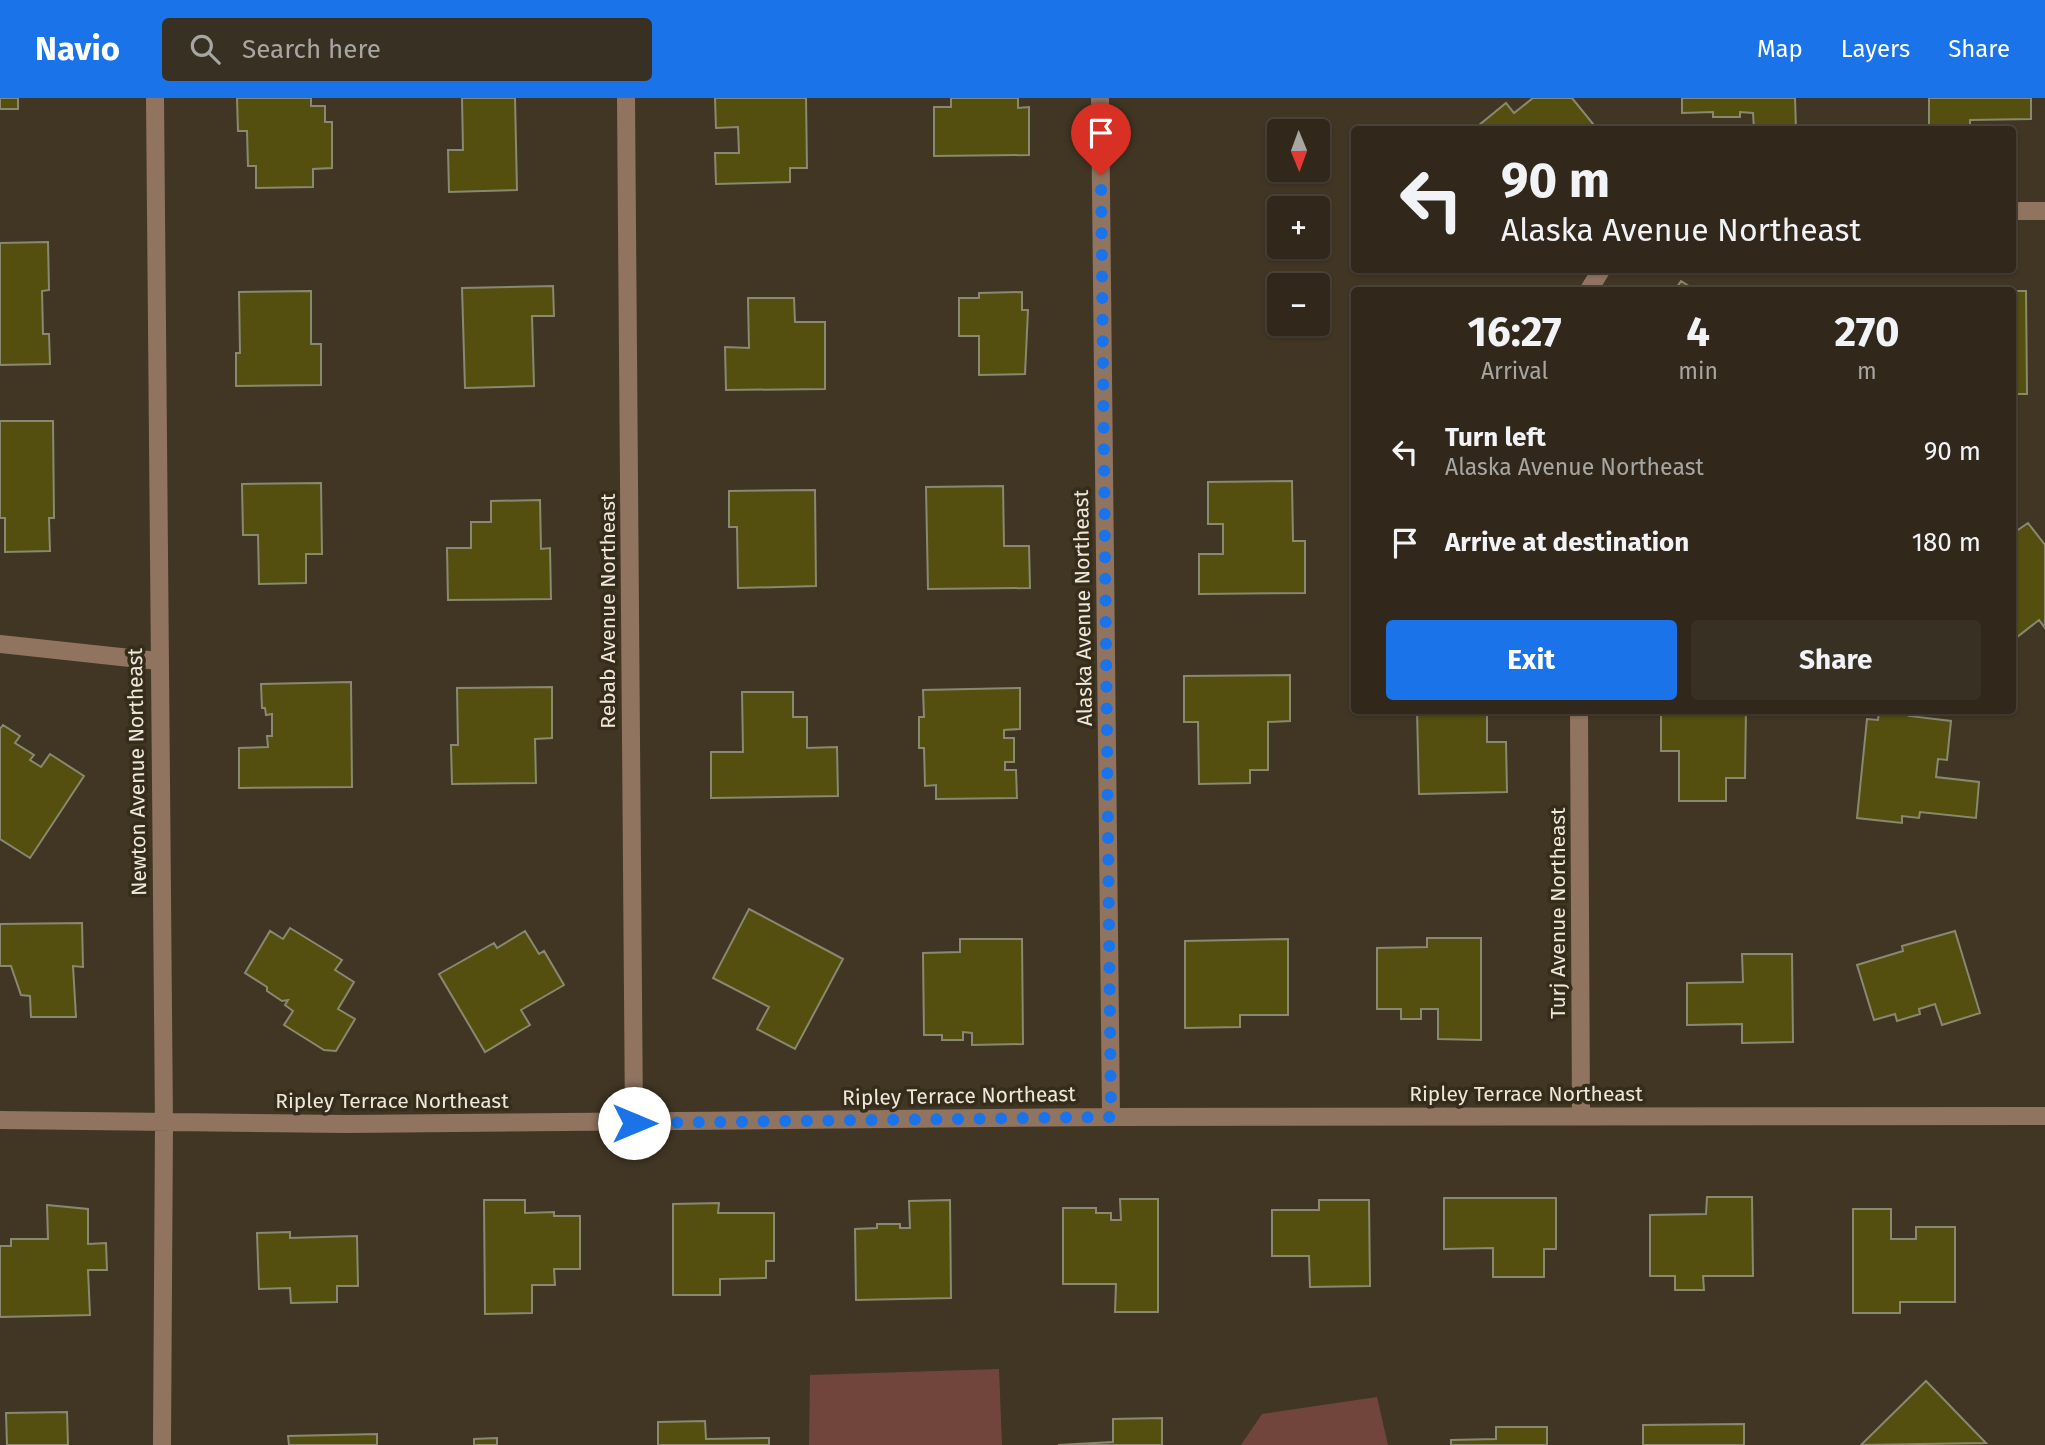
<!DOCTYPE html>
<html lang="en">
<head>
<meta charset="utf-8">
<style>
  :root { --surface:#31281b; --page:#393024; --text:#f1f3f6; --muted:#a8a6a3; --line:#4c443a; --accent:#1a73e8 }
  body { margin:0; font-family:"Fira Sans",sans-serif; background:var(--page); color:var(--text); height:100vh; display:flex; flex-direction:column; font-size:26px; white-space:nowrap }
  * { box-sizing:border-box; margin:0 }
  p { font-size:23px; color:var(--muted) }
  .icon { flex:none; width:38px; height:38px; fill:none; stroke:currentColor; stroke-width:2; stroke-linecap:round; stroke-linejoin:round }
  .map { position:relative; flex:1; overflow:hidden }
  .drawer { position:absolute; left:1351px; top:189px; width:665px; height:427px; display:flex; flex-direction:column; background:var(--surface); border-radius:7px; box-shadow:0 2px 5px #0004,0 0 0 2px var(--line) }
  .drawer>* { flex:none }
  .hud { position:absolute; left:1351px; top:28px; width:665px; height:147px; border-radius:7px; box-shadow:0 2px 5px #0004,0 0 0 2px var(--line); background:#31281b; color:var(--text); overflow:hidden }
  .needle { width:46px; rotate:179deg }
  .buttons { position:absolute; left:1267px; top:21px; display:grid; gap:14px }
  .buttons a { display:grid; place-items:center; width:63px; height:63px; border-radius:7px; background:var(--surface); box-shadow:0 2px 5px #0004,0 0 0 2px var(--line); font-size:35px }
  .pin { position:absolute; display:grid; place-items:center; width:60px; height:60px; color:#fff; margin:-72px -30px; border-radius:50% 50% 50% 0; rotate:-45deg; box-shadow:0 0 7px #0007 }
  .pin .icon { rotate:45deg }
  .me { position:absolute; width:77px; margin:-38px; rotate:90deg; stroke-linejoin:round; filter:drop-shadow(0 0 5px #0008) }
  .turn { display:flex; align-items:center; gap:24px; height:147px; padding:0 35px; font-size:32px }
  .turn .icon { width:91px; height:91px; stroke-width:2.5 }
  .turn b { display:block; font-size:49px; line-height:60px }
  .eta { display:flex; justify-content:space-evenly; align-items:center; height:119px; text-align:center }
  .eta b { font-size:42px; font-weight:700; line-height:49px }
  .cta { display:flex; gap:14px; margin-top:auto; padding:14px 35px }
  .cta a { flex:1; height:80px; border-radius:7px; background:var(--accent); color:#fff; font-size:28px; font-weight:700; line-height:80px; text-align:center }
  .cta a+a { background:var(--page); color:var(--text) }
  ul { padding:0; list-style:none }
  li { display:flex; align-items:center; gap:21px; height:91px; padding:0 35px }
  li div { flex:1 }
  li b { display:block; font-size:26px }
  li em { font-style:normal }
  header { display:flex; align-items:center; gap:42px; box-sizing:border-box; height:98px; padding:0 35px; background:var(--accent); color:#fff }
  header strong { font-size:33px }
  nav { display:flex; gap:38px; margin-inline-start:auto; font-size:24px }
  .search { width:490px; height:63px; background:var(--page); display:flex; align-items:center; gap:18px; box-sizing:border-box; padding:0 24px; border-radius:7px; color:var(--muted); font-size:26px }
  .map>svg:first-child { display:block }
  .green { fill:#71453c }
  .building { fill:#544f0f; stroke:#898871; stroke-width:2 }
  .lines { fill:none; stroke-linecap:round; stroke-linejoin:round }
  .minor { stroke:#907460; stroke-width:18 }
  .route { stroke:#1a73e8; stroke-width:12; stroke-dasharray:0 21.6 }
  .labels { text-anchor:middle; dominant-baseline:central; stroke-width:7; stroke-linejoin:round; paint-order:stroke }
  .street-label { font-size:21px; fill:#eee7dc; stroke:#362c1a }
</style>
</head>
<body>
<header>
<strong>Navio</strong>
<div class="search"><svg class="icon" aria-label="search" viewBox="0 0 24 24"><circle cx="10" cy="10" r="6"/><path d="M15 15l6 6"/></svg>Search here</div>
<nav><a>Map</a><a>Layers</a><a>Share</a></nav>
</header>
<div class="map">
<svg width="2045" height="1347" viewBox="0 0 2045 1347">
  <rect width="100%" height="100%" fill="#413624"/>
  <!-- green -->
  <path class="green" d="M999,1271L1002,1347H809L810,1277Z
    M1377,1299L1388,1347H1241L1262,1316Z"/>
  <!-- building -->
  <path class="building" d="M0,0H18V11H0Z
    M237,0H311V8H325V24H332V70L313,71V89L256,90V68H248L247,33H238Z
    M462,0H515L517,92L449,94L448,52H463Z
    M806,0L807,70H790V84L716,86L715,55H739L738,29L716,30L715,0Z
    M951,0H1018V10L1029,9V57L934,58V9H951Z
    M1533,0H1572L1598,32H1473L1506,5L1514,15Z
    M1682,0H1795L1796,32H1754L1753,15L1740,14V19H1713V14L1682,15Z
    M1929,0H2031V21L1970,22V32H1929Z
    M48,144L49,192L42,193L43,236H49L50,266L0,267V145Z
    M1681,183L1695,192H1675Z
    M553,188L554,218H532L534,288L465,290L462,190Z
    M311,193V246H321V287L236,288V255H240L239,194Z
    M2012,193H2026L2027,296H2012Z
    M1022,194V212H1028L1025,276L979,277V238H959V200H979V195Z
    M748,200H794L795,224H825V291L726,292L725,249L749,250Z
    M0,323H53L54,420H49L50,453L5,454V420H0Z
    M1292,383L1293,443H1305V495L1199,496V456H1223V426H1208V384Z
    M321,385L322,456H306V485L259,486L258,437H243L242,386Z
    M1003,388L1004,448H1029L1030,490L928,491L926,389Z
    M815,392L816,488L738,490L737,429H729V393Z
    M540,402L541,451L550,450L551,501L448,502L447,450H471V424H491V403Z
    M2028,425L2045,447V530L2039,522L2012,543V436Z
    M1290,577V623L1268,624V672H1250V685L1199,686L1198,624H1184V578Z
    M351,584L352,689L239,690V650L268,649L267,638H272V616L266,617L265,610H262L261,586Z
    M552,589V640L535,641L536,685L452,686L451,647H458L457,590Z
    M1020,590V631L1004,632V640H1014V664H1005V672H1016L1017,700L936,701V687L925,688L924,650H919V619H924L923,592Z
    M742,594H793V619H807V650L837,649L838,698L711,700V654H743Z
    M1417,612H1487V644H1506L1507,694L1419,696Z
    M1661,612H1746L1745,680H1726V703H1679V653H1661Z
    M1879,612H1910L1909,618L1951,623L1947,662L1938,661L1936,679L1979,684L1976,720L1920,714L1919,720L1902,718V725L1857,720L1867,621L1878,622Z
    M3,627L20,638L15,645L34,657L30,662L41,669L50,656L84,678L30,760L0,741V631Z
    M749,811L843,861L795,951L757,931L769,909L713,880Z
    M82,825L83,869L73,868L76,919H31L30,898L21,897L11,868H0V826Z
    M290,830L342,862L335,872L354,884L338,911L355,921L336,953L324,952L284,927L293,913L285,907L288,902L282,903L267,893V889L245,875L270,833L283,841Z
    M525,833L539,856L544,853L564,887L521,912L530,927L485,954L439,876L494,845L497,850Z
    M1955,833L1980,915L1942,927L1935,906L1919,911L1920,916L1897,923L1895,916L1874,922L1857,867L1903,853L1902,848Z
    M1427,840H1481V942L1438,941V911H1421V921H1401V911H1377V850L1427,849Z
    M960,841H1022L1023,946L972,947V935L963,934V942H942V937H924L923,855L960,854Z
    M1288,841V917H1240V929L1185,930V843Z
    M1742,856H1792L1793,944L1742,945V926L1687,927V885L1743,884Z
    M1707,1099H1752L1753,1178H1703L1704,1192H1675V1178H1650V1117L1706,1116Z
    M1444,1100H1556V1151H1544V1179H1493V1150L1444,1151Z
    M1120,1101H1158V1214H1115L1116,1186H1063V1110H1096V1115H1111V1122H1121Z
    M484,1102H525V1115L554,1114V1118H580V1171H554L555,1187H532V1215L485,1216Z
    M950,1102L951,1200L856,1202L855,1131L877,1130V1126H900V1130H910L909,1103Z
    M1319,1102H1369L1370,1188L1310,1189L1309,1158H1272V1112H1319Z
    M719,1105L718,1115H774V1163H766V1180L720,1181V1197H673V1106Z
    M47,1107L88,1111V1146L106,1145L107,1172H88L90,1217L0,1219V1148H11V1141H48Z
    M1853,1111H1891V1141H1916V1129H1955V1204H1900V1215H1853Z
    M290,1134V1140L357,1138L358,1188H337V1204L291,1205L290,1190L259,1191L257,1135Z
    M1926,1283L1986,1345L1861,1347Z
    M67,1314L68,1347H7L6,1315Z
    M1162,1320V1347H1058L1113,1344V1321Z
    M705,1323L706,1341L769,1340V1347H658V1324Z
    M1744,1326V1347H1643V1327Z
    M1496,1329H1547V1347H1451V1342L1496,1341Z
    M377,1336V1347H289L288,1338Z
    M497,1340V1347H474V1341Z"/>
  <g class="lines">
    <!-- minor -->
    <path class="minor" d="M155,0L164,1026L162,1347
      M626,0L634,1025
      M1100,0L1111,1019
      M2012,113H2045
      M1589,192L1601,172
      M0,546L158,563
      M1579,612L1581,1018
      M0,1022L346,1026L1111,1019L2045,1018"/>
  </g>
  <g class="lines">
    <!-- route -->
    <path class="route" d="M634,1025L1111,1019L1101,77"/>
  </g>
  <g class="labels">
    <!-- street labels -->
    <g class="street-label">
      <text transform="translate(1083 510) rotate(-91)">Alaska Avenue Northeast</text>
      <text transform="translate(608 513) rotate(-90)">Rebab Avenue Northeast</text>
      <text transform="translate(137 674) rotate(-91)">Newton Avenue Northeast</text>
      <text transform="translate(1558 815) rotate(-90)">Turj Avenue Northeast</text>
      <text x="1526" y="996">Ripley Terrace Northeast</text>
      <text transform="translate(959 998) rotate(-1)">Ripley Terrace Northeast</text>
      <text x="392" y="1003">Ripley Terrace Northeast</text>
    </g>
  </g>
</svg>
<div class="buttons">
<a><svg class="needle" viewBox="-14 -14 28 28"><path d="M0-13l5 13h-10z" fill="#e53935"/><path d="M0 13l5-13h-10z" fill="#a8a6a3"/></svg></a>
<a>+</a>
<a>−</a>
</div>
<div class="pin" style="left:1101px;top:77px;background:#d93025"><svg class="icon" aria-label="arrive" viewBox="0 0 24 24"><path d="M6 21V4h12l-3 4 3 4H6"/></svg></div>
<svg class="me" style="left:634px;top:1025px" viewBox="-20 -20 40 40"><circle r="19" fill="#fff"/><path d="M0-13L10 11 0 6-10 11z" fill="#1a73e8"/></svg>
<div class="hud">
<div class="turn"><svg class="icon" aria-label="left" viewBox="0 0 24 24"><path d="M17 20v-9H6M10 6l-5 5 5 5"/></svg><div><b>90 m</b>Alaska Avenue Northeast</div></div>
</div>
<section class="drawer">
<div class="eta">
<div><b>16:27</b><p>Arrival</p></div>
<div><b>4</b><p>min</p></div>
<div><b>270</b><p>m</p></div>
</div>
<ul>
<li><svg class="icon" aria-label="left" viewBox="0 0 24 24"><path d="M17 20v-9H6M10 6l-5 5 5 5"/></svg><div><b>Turn left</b><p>Alaska Avenue Northeast</p></div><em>90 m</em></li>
<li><svg class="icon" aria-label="arrive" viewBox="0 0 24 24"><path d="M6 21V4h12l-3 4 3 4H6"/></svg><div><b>Arrive at destination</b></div><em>180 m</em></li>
</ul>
<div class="cta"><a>Exit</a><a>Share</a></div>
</section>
</div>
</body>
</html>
